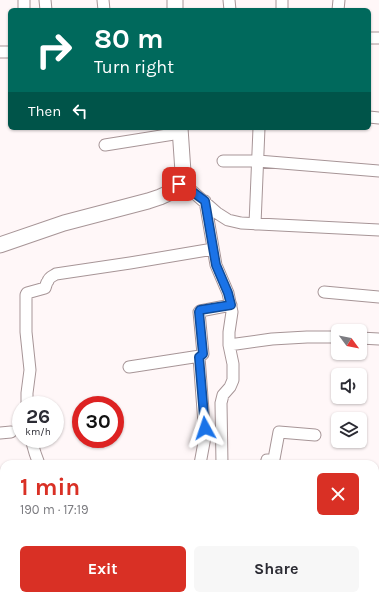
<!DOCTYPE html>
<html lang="en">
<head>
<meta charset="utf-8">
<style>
  :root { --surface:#fff; --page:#f7f7f7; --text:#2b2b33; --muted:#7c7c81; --accent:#d93025 }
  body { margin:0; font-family:Karla,sans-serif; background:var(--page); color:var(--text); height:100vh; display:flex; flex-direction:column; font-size:15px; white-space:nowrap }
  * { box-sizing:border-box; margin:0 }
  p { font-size:13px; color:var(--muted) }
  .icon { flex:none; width:22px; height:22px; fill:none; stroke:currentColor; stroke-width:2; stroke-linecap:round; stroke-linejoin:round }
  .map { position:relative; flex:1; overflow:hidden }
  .drawer { position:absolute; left:0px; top:460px; width:379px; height:140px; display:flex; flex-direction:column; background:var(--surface); border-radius:12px 12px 0 0; box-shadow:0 1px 3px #0004 }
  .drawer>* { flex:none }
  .top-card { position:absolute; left:8px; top:8px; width:363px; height:122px; border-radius:6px; box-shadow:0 1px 3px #0004; background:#00695c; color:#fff; overflow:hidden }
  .needle { width:26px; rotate:122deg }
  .buttons { position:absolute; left:331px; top:324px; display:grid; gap:8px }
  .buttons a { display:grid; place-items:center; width:36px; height:36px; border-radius:6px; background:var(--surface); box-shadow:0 1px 3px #0004; font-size:20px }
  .speed { position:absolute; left:12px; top:396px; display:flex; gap:8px; font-size:20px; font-weight:700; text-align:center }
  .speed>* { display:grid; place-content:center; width:52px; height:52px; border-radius:50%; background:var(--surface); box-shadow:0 1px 3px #0004; line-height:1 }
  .speed small { font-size:10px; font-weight:400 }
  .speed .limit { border:6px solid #d22; background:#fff; color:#111 }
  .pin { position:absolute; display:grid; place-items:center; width:34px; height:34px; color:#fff; margin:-17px; border-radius:8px; box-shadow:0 2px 6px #0006 }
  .me { position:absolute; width:44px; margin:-22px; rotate:355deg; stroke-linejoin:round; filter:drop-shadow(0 0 3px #0008) }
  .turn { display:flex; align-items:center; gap:14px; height:84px; padding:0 20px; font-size:18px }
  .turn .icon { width:52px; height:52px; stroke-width:2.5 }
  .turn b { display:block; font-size:28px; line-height:34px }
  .then { display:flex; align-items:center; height:38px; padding:0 20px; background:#0003; gap:8px; font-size:15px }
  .round { display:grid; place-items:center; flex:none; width:42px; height:42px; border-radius:6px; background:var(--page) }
  .head { display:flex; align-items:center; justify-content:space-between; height:68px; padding:0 20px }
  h1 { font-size:24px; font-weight:700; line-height:30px; color:var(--accent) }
  .action { display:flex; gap:8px; margin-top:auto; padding:8px 20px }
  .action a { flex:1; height:46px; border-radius:6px; background:var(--accent); color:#fff; font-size:16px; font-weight:700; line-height:46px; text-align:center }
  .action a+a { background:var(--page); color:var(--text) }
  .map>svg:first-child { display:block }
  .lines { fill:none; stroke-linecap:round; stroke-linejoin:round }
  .street-casing { stroke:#a79597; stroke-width:13 }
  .secondary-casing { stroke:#a79597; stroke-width:17 }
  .street { stroke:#fff; stroke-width:11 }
  .secondary { stroke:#fff; stroke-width:15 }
  .route-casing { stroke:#114b97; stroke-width:10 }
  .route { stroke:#1a73e8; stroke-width:7 }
</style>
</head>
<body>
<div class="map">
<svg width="379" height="600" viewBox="0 0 379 600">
  <rect width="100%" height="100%" fill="#fff7f8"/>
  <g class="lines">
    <!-- street casing -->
    <g class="street-casing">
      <path id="street" d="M24,0V10
        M45,0L46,10
        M103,0L104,10
        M229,0L230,10
        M282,9V0
        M338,10L339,0
        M369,38H379
        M0,52H10
        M369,117L379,118
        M105,145L180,133
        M223,161H258L379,171
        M179,184L193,192L217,213L228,220L241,223L379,230
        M205,201L216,265L228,293L232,312L229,332V345L233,364V380L230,387L223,395L221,403L222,464
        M255,224L259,128
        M324,292L379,297
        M360,338L379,339
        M229,345L272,339L307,337H338
        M129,367L200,356
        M27,405V393L30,370L26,332V295L27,293L45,288C46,286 46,283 48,281C49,277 53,276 56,274L130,263L213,249
        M0,433L11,432
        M31,439L35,453L39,464
        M200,464L205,437L199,357L203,354L199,312L200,311L231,305
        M266,464L267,460H273L274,459L279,432L315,435
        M0,489L4,488
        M0,511L4,513
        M375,560L379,561
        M229,596L230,600
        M284,600L286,596"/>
    </g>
    <!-- secondary casing -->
    <g class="secondary-casing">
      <path id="secondary" d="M175,0V10
        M0,245L64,223L148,201L160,197L171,192L179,184L183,172L180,128"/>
    </g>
    <!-- street -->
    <use href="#street" class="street"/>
    <!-- secondary -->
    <use href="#secondary" class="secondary"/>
  </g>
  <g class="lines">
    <!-- route casing -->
    <g class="route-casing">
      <path id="route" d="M179,184L193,192L205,201L216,265L228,293L231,305L200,310L199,312L203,354L199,357L205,428"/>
    </g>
    <!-- route -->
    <use href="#route" class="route"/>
  </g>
</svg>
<div class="buttons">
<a><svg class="needle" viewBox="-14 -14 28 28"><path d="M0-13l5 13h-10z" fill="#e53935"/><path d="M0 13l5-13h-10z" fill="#7c7c81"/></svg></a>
<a><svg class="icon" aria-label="sound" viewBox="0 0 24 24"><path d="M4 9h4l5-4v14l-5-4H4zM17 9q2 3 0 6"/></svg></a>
<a><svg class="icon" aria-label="layers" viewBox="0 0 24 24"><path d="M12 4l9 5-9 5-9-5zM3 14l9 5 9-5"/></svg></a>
</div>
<div class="speed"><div>26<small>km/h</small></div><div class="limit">30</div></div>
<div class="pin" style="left:179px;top:184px;background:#d93025"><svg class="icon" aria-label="arrive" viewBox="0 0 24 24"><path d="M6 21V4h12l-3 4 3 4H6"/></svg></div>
<svg class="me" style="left:205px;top:428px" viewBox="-20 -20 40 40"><path d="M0-17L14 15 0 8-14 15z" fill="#1a73e8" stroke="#fff" stroke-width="4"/></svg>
<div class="top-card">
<div class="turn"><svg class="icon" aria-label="right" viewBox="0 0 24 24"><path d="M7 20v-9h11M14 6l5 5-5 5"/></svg><div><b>80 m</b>Turn right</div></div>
<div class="then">Then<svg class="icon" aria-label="left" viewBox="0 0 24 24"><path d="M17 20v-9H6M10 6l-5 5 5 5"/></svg></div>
</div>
<section class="drawer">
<div class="head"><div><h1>1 min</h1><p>190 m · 17:19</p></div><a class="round" style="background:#d93025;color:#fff"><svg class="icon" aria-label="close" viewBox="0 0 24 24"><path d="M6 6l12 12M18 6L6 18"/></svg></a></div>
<div class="action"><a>Exit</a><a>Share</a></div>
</section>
</div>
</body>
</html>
